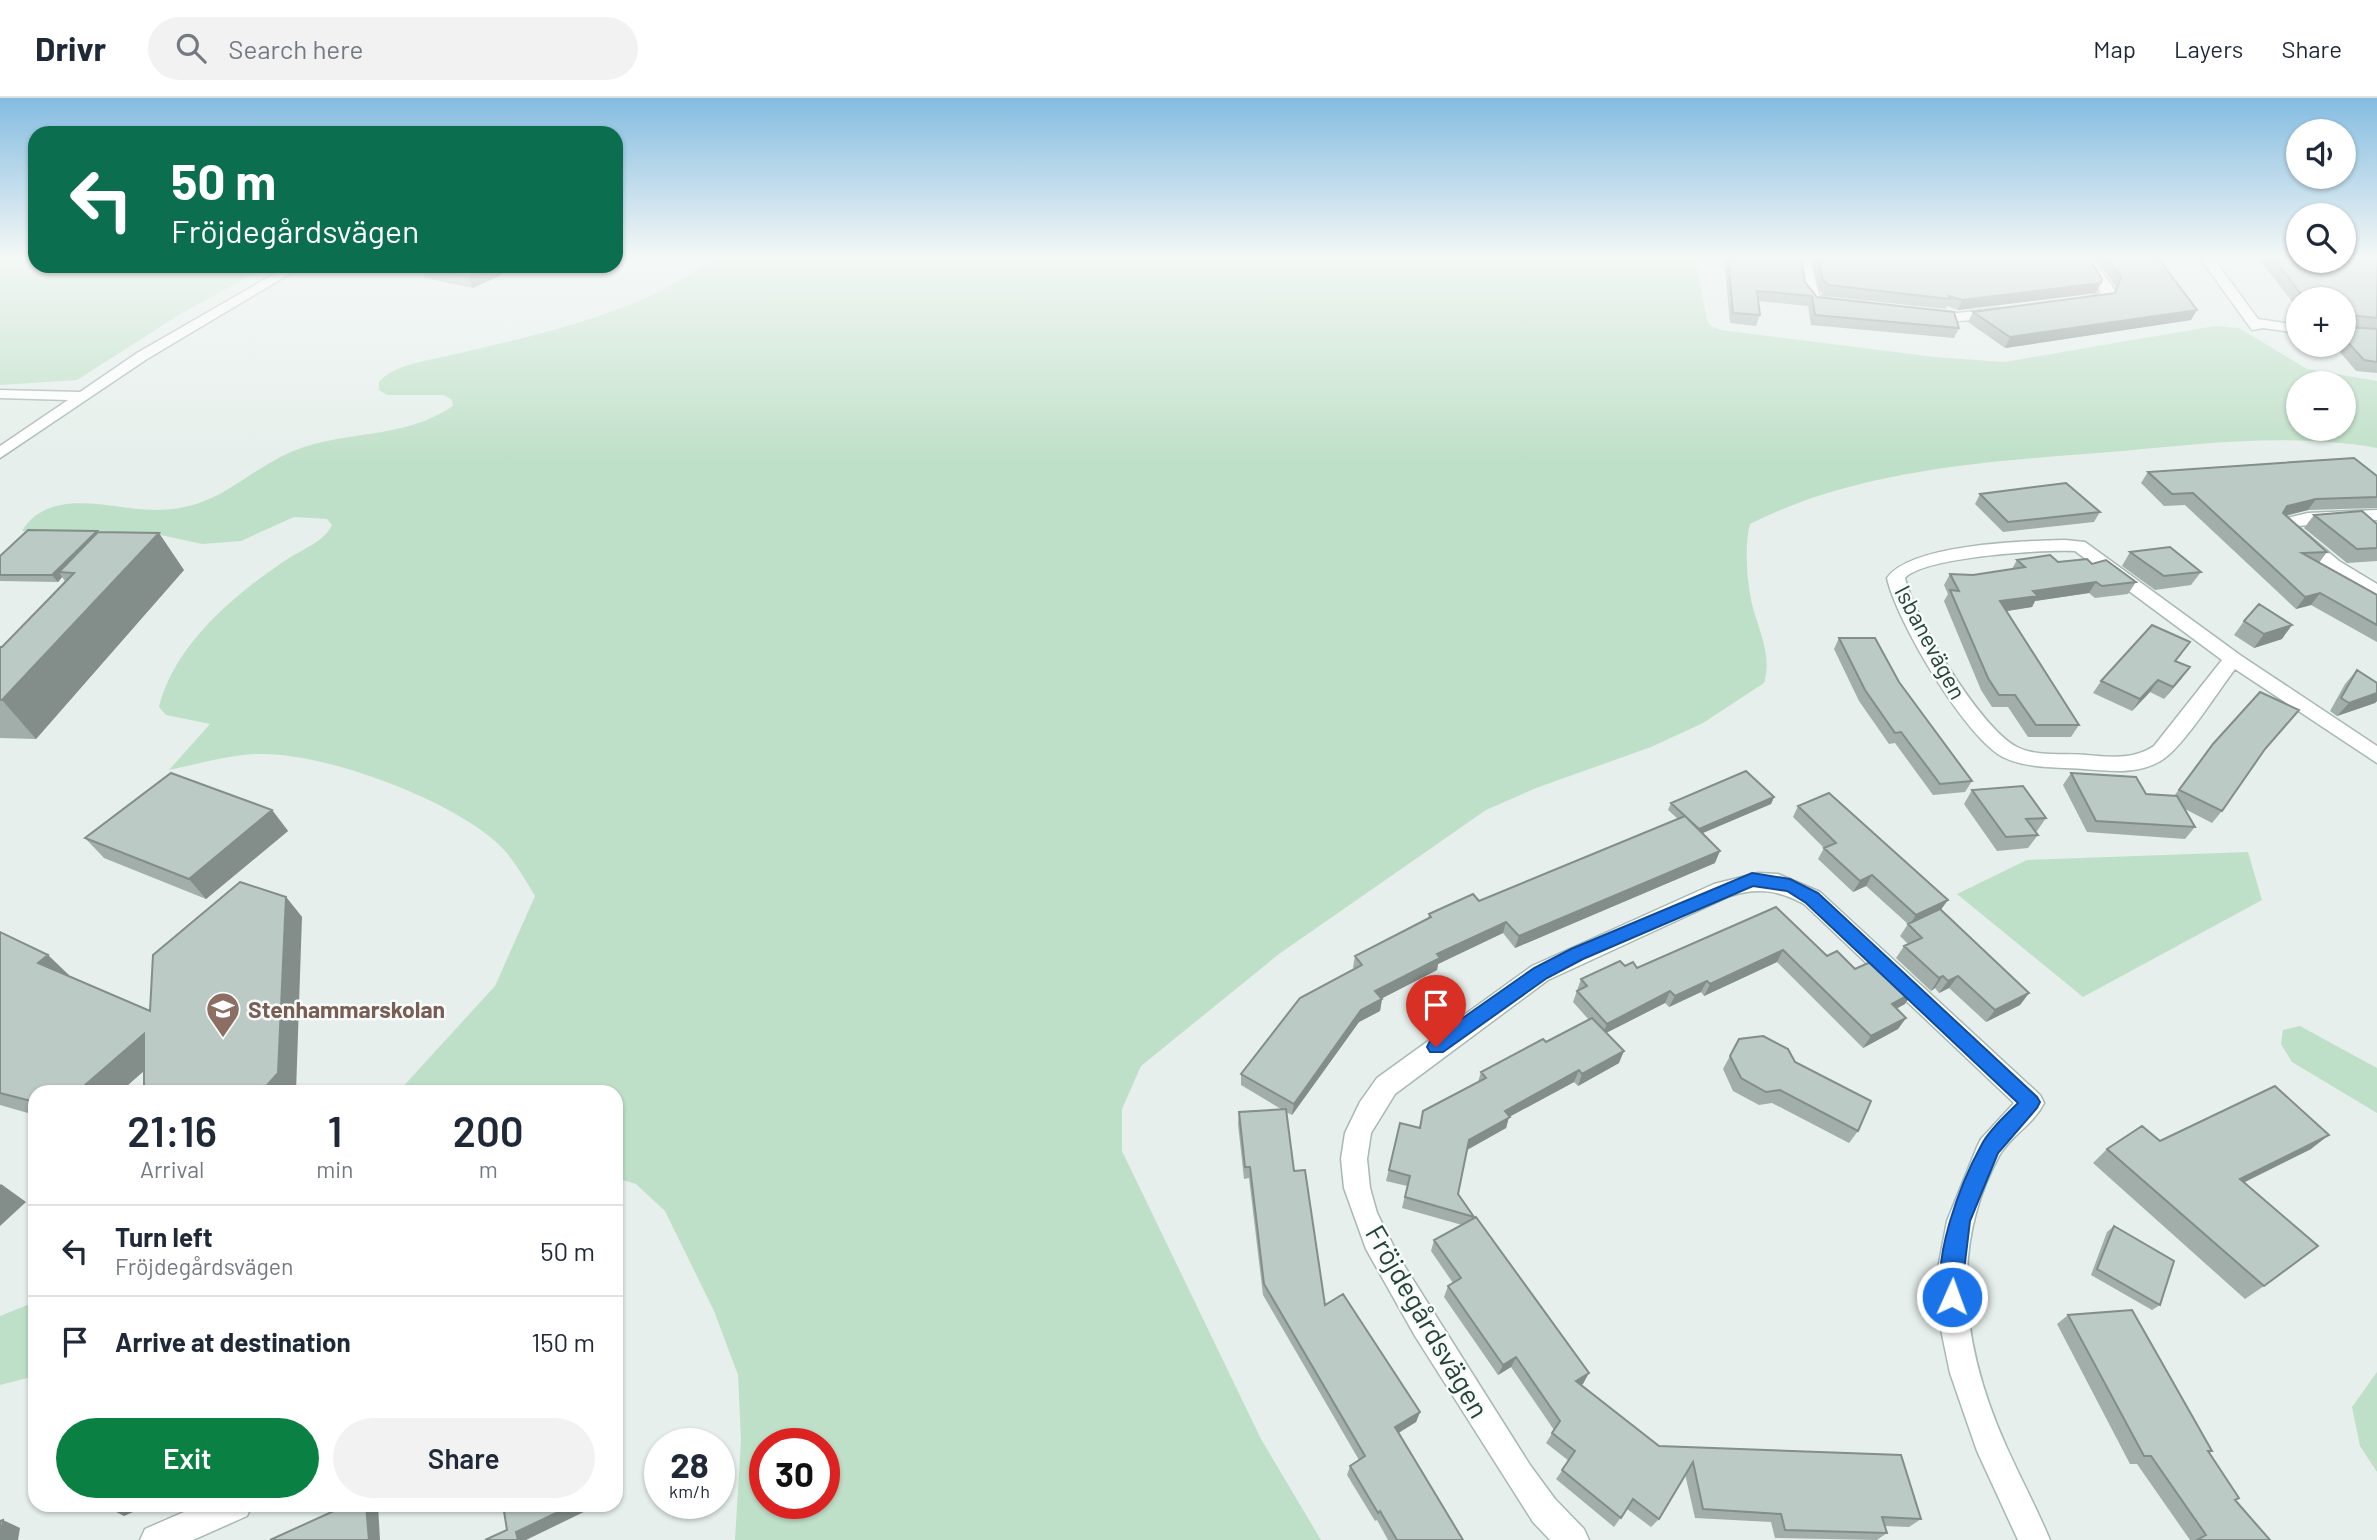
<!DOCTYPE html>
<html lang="en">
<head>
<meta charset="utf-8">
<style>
  :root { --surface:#fff; --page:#f2f2f3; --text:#1f2937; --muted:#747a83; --line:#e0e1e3; --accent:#0b8043 }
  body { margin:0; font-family:Barlow,sans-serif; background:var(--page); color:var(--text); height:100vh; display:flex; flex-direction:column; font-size:26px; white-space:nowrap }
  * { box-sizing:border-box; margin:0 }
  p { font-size:23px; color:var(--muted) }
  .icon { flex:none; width:38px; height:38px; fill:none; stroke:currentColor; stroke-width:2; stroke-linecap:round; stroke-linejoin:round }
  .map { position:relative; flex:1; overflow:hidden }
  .drawer { position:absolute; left:28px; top:987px; width:595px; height:427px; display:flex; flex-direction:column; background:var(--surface); border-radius:21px; box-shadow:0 2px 5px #0004 }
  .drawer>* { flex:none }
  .guide { position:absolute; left:28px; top:28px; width:595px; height:147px; border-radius:21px; box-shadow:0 2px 5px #0004; background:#0b6e4f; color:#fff; overflow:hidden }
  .fabs { position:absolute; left:2286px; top:21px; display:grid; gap:14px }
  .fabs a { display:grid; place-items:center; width:70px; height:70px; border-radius:50%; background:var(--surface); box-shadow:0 2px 5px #0004; font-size:35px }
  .speed { position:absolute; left:644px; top:1330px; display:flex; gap:14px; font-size:35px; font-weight:700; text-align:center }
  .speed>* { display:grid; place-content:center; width:91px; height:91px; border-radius:50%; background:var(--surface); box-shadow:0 2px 5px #0004; line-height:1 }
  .speed small { font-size:18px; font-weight:400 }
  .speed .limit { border:10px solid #d22; background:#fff; color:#111 }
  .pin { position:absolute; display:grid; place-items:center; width:60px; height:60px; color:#fff; margin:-72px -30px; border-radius:50% 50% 50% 0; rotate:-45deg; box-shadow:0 0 7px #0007 }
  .pin .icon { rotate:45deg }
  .me { position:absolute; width:77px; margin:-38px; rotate:2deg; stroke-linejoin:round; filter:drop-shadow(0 0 5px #0008) }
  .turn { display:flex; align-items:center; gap:24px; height:147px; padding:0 28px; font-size:32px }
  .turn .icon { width:91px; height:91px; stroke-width:2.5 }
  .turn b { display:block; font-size:49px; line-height:60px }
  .eta { display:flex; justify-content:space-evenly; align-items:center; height:119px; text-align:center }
  .eta b { font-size:42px; font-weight:600; line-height:49px }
  .button { display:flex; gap:14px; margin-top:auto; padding:14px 28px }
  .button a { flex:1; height:80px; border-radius:42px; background:var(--accent); color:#fff; font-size:28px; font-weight:600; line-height:80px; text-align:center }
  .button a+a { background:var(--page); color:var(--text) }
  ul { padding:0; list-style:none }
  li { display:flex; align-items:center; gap:21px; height:91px; padding:0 28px; border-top:2px solid var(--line) }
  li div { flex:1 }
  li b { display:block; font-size:26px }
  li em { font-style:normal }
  header { display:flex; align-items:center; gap:42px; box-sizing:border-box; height:98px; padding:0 35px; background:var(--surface); border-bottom:2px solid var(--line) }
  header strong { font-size:33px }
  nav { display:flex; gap:38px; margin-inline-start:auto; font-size:24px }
  .search { width:490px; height:63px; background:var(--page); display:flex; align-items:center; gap:18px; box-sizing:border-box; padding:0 24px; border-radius:38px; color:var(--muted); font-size:26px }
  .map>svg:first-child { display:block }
  .green { fill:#bfe0c8; fill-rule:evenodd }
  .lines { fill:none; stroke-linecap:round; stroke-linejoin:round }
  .minor-casing { stroke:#a8b8b2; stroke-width:3 }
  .minor { fill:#fff; fill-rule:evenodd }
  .wall { fill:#a1aea9 }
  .shaded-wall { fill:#838d89 }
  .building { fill:#bbcac4; stroke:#838d89; stroke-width:2 }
  .route { fill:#1a73e8; stroke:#114b97; stroke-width:2 }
  .labels { text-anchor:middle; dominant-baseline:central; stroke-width:5; stroke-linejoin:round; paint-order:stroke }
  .street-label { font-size:23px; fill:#24423a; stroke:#f7fbf9 }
  .education-label { font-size:23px; font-weight:bold; fill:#785e54; stroke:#f7fbf9; text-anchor:start }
  .near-street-label { font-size:28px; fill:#24423a; stroke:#f7fbf9 }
</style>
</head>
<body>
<header>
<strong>Drivr</strong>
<div class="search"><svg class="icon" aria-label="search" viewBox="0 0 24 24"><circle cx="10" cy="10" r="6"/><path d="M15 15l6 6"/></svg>Search here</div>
<nav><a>Map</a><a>Layers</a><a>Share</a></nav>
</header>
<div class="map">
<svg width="2377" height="1442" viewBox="0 0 2377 1442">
  <rect width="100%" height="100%" fill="#e6efeb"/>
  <!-- green -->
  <path class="green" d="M0,160H35V168H268L182,215L77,282L0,287Z
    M717,160H1695L1707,222L1711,228L1721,232L1934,259L2004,264L2215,228L2239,230L2307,271L2377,283V350C2294,335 2206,345 2123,353C1998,363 1863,369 1750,426C1744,449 1747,486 1753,510C1760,535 1772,559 1764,585L1703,625L1651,649L1536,690L1486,712L1279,856L1141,968L1122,1011V1053L1261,1341L1321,1442H735L741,1342L738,1277L714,1213L665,1113L636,1086L616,1080V994H398L495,888L535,798C526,783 517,767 506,754C464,705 322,653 258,656C229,657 198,666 169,672L210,626L166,617L159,609C174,547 235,496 286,462C301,452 324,444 332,427L327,421L294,419L241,443L202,446L147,434L22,433C50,387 114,412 156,412C218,412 241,376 291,354C345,331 401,343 453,308L452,302L444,297H387L379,292V284C393,267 426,263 447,258C513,243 579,228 642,202C668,191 692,174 717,160ZM2298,285H2343V331H2298ZM765,1346H824V1405H765Z
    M2248,754L2262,802L2083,899L1957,796L2027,762Z
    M2300,928L2377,970V1015L2292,964L2281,946L2283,932Z
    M35,1204V1278L0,1287V1218Z
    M2377,1274V1374L2360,1348L2352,1309Z"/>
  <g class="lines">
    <!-- minor casing -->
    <g class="minor-casing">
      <path id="minor" d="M1798,160H1810L1819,197L1833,203V209H1823L1808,202Z
        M2080,160H2092L2114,191L2115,196L2109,203L2083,208L2076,204L2101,195Z
        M2200,160H2213L2258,221L2298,227V235L2263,230L2252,232Z
        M2366,160H2377V165L2368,163Z
        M288,168H303L147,261L0,360V348L68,302L0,300V292L80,294L137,255Z
        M1999,210L2004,211V217C1984,221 1935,229 1919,216L1926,212L1958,215Z
        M2377,412V422L2297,428L2339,463L2377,486V499L2327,471L2277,426L2279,422L2308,415Z
        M2065,442L2085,444L2240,557L2377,648V665L2235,571C2218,593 2183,649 2162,662C2138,677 2110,673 2084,671C2058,669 2029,671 2005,660C1966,642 1896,522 1887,480C1911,446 2024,443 2065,442ZM2075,453L2222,562L2154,648C2133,662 2111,659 2086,657C2065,655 2036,659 2017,649C1980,630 1914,520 1905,480C1923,459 2045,451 2075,453Z
        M1758,775L1778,776L1820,794L2040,997L2044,1005C2034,1026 2010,1038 1999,1058C1947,1153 1964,1255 2007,1350C2021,1381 2037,1411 2050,1442H2018L1977,1353L1950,1275L1939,1222L1937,1176L1947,1123L1977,1049L1981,1041L2014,1005L1804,806C1778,792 1758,789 1730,798L1548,882L1395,996L1371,1035L1367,1061L1370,1090L1377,1115L1400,1161L1530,1367L1555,1401L1584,1431L1589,1442H1550L1533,1424L1415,1238L1366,1151L1344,1090L1341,1061L1345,1035L1360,1004L1377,980L1532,868L1714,786Z
        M200,1407H252L247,1418L193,1442H140L145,1431Z"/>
    </g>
    <!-- minor -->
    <use href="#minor" class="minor"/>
  </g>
  <!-- wall -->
  <path class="wall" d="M1724,160H1801L1805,184L1817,199L1959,230L1954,240L1811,227L1808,208L1758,203L1760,217L1756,228L1730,225Z
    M1812,160H2089L2096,195L1958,212L1947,208L1946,211L1824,198L1819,192Z
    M2095,160H2158L2191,222L2005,250L1968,224L1973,214L2114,196L2116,189Z
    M2258,160L2377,161V275L2356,273L2334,247H2343V201H2298V211Z
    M422,168H514L497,179L473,190L425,180L421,169Z
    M2148,374L2377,378V410L2308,412L2286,418L2327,454L2319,465L2377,497V544L2311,507L2296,511L2185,407L2164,408L2141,385Z
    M1980,396L2100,414L2094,424L2003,434L1975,406Z
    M2314,417L2377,426V463L2347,465L2304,430Z
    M97,433L98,435L184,472L36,641L0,640V549H2L65,483L62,479L58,484L0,483V458Z
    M2130,454L2201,474L2191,487L2155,492L2122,468Z
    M2017,462L2092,466L2136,484L2128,496L2095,500L2089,495L2035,503L2032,509L2007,513L2079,627L2071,639H2028L2008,609H1992L1981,592L1944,503L1948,496L1944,487L1950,476L1973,477L2012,471Z
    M2244,523L2282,541L2254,550L2234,537Z
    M1839,540L1899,584L1972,683L1965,694L1933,697L1895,645L1889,646L1859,603L1834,551Z
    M2182,556L2176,563L2181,581L2164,601L2150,594L2132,613L2093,595L2101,583Z
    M2357,572L2377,585V603L2375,605L2337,618L2330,613L2345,586Z
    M2263,653L2222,713L2212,725L2185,711L2195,729L2185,741L2087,734L2063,687L2071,675L2146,696L2174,698L2204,658Z
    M1972,692L2046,720L2037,733L2035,734L2038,737L2028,750L1997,753L1964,706Z
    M1774,699L1771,706L1702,735L1715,765L1515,850L1503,835L1438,866L1437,872L1382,900L1380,913L1359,924L1292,1017L1286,1014L1294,1073L1325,1207L1420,1314L1416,1324L1398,1335L1463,1442H1388L1377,1422L1375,1423L1347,1377L1350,1368L1359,1362L1263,1197L1249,1080L1244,1081L1238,1026L1239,1014L1281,1011L1241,987V976L1354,871L1353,869L1355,858L1428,821L1429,816L1479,803L1678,721L1668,712L1671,705Z
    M1798,708L1941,812L2029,895L2020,907L1986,924L1949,890L1939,895L1935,890L1931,893L1896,860L1904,848L1908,846L1900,838L1908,826L1866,788L1853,794L1818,761L1824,750L1793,719Z
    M272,712L288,733L206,801L104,760L85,740Z
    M286,799L302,819L144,973L120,994H35V1017L0,1007V834L69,877L67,878L150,913Z
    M1776,809L1827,858L1855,871L1905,906L1896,911L1906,920L1898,931L1863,950L1777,864L1704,898L1701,894L1669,909L1665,905L1606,935L1619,965L1578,988L1574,984L1509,1019L1506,1030L1467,1052L1458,1096L1474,1119V1120L1583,1286L1581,1287L1659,1348L1921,1421L1909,1429L1885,1428L1887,1435L1877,1442L1775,1440L1771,1424L1695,1420L1685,1376L1659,1421L1651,1429L1627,1411L1614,1429L1556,1381L1569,1363L1546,1345L1554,1332L1511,1269L1498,1277L1444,1199L1448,1188L1453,1185L1431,1153L1434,1142L1462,1127L1402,1110L1407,1088L1386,1083L1400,1025L1419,1030L1423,1013L1478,984L1481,974L1546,944L1589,922L1573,904L1581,881L1625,868L1637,870Z
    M1739,941L1795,964L1858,1033L1849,1045L1772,1005L1759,1007L1733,993L1723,971Z
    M2160,1043L2311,1051L2244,1084L2264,1188L2245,1201L2093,1065L2107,1051Z
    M2114,1128L2160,1207L2152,1212L2091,1177L2107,1134Z
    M2068,1217L2212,1353L2209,1355L2235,1402L2270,1442H2190L2137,1366H2130L2057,1226Z"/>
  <!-- shaded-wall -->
  <path class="shaded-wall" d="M494,168H514L497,179L473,190L468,179Z
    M2101,185L2096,195L1958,212L1962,202Z
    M2197,212L2191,222L2005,250L2010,239Z
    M2316,401L2308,412L2278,419L2287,408Z
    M97,433L101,440L59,474L62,479L58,484L52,477Z
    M159,435L184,472L36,641L2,602Z
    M2096,484L2089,495L2035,503L2032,509L1994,515L2000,503L2033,493Z
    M2320,495L2311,507L2296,511L2305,499Z
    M2292,527L2282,541L2254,550L2264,536Z
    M2190,569L2181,581L2164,601L2173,589Z
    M2158,582L2150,594L2132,613L2140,601Z
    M2377,595V603L2375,605L2337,618L2349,605Z
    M1774,699L1771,706L1696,738L1699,731Z
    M272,712L288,733L206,801L189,781Z
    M1720,753L1715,765L1515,850L1519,838Z
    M1872,777L1866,788L1853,794L1860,783Z
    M286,799L302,819L296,994H261Z
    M1948,802L1940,813L1909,828L1916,817Z
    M1506,824L1503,835L1438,866L1437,872L1373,905L1375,893L1437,856Z
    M1783,852L1777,864L1704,898L1710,886Z
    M48,857L69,877L59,885L38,865Z
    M1943,878L1935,890L1931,893L1939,880Z
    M1958,878L1949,890L1939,895L1948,883Z
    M1707,883L1701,894L1669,909L1675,898Z
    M1670,893L1665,905L1602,937L1607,926Z
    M1913,894L1905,906L1884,917L1892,906Z
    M2029,895L2020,907L1986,924L1995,912Z
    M1382,901L1380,913L1359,924L1292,1017L1294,1006L1361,912Z
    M1906,920L1898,931L1863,950L1871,938Z
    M144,936L164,955L120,994H77Z
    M1624,953L1619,965L1578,988L1582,976Z
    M1579,972L1574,984L1509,1019L1506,1030L1465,1053L1469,1042L1505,1013Z
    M2329,1037L2311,1051L2223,1095L2240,1081Z
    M1,1086L26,1104L0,1128V1087Z
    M1516,1259L1511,1269L1498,1277L1503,1267Z
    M1589,1275L1583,1286L1570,1294L1576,1283Z
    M1420,1314L1416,1324L1392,1339L1395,1329Z
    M103,1407H149L124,1418Z
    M366,1407H378L380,1442H369Z
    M573,1407H589L590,1411L526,1442H518L516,1434Z
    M3,1422L20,1430L18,1442H0Z"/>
  <!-- building -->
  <path class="building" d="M1728,160H1801L1805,184L1817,199L1954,214L1959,230L1815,217L1812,198L1757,193L1760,217L1733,215Z
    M1818,160H2089L2102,181L2101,185L1962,202L1949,198L1950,201L1828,187L1823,182Z
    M2107,160H2158L2197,212L2010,239L1973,214L2115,195L2121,179Z
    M2273,160H2298V163H2343V160L2377,161V220L2350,217L2348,229L2377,231V264L2364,262L2343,239V201H2305Z
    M422,168H494L468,179L421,169Z
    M2354,360L2377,378V399L2316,401L2287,408L2283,415L2327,454L2302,455L2377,497V527L2320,495L2305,499L2193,395L2172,396L2148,374Z
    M2066,385L2100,414L2008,424L1980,396Z
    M2362,413L2377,426V450L2357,451L2314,417Z
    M28,432L97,433L52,477H0V458Z
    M98,434L159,435L2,602H0V549H2L74,475L59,474Z
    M2170,449L2201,474L2164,478L2130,454Z
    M2050,457L2058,464L2087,461L2092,466L2106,462L2136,484L2102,488L2096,484L2033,493L2038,498L2000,503L2079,627H2036L2015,597H1999L1988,580L1950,492L1959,493L1950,476L1973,477L2025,469L2017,462Z
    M2259,506L2292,527L2264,536L2244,523Z
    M2152,527L2190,544L2175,563L2190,569L2173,589L2158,582L2140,601L2101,583Z
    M1839,540H1875L1899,584L1972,683L1940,686L1901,634L1895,635L1865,592Z
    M2357,572L2377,585V595L2349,605L2341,600Z
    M2260,594L2299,612L2265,651L2222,713L2179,692L2213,646Z
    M1746,673L1774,699L1699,731L1671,705Z
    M171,675L272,712L189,781L85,740Z
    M2071,675L2136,679L2146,696L2177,698L2195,729L2096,723Z
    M2023,688L2046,720L2026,721L2038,737L2006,739L1972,692Z
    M1829,695L1948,802L1916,817L1872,777L1860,783L1824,750L1836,745L1798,708Z
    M1685,718L1720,753L1519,838L1506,824L1437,856L1440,860L1375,893L1382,901L1361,912L1294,1006L1241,976L1300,900L1362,867L1355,858L1431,819L1429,816L1473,796L1479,803Z
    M240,784L286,799L278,975L261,994H144V936L77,994H35V1004L0,995V834L48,857L38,865L150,913L153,857Z
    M1776,809L1827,858L1837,853L1855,871L1877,861L1913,894L1892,906L1906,920L1871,938L1783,852L1710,886L1707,883L1675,898L1670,893L1607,926L1577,893L1587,888L1581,881L1620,863L1625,868L1633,864L1637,870Z
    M1940,811L2029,895L1995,912L1958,878L1948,883L1943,878L1939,880L1904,848L1922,840L1908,826Z
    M1592,920L1624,953L1582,976L1579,972L1505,1013L1510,1019L1469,1042L1458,1096L1474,1119L1405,1099L1410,1078L1389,1072L1400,1025L1420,1030L1423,1013L1486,980L1481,974L1543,941L1546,944Z
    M1763,938L1788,951L1795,964L1871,1003L1858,1033L1780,992L1766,994L1741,980L1730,958L1739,941Z
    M2275,988L2329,1037L2240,1081L2318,1148L2264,1188L2107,1051L2142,1028L2160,1043Z
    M1286,1011L1294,1073L1305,1072L1325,1207L1343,1196L1420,1314L1395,1329L1463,1442H1397L1380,1413L1378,1415L1350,1368L1365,1358L1264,1186L1250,1069H1245L1239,1014Z
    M1476,1119L1589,1275L1576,1283L1659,1348L1901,1357L1921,1421L1882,1419L1887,1435L1785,1432L1781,1416L1703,1411L1693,1364L1659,1421L1633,1401L1621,1420L1562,1372L1575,1353L1552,1335L1560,1323L1516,1259L1503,1267L1448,1188L1461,1180L1434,1142Z
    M2114,1128L2174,1163L2160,1207L2097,1171Z
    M2132,1212L2212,1353H2208L2239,1400L2235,1402L2270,1442H2197L2206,1437L2151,1358H2144L2068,1217Z
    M347,1407H366L369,1442H270Z
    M503,1407H573L516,1434L518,1442H485L507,1432Z
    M3,1422L0,1442V1423Z"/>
  <!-- sky -->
  <linearGradient id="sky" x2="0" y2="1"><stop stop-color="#84bce0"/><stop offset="0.44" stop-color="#f4f8f6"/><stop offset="1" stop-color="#f4f8f6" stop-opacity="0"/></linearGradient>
  <rect width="2377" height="362" fill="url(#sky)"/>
  <!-- route -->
  <path class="route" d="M1752,775L1790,781L1818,795L2037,999L2040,1004L2037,1010L1998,1055L1979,1101L1970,1123L1960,1206L1952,1209L1945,1206C1928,1166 1962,1082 1982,1046C1990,1031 2006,1017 2018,1005L1806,805L1787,793L1753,788L1583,861L1547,880L1443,954H1430L1427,949L1430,943L1534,870L1571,851Z"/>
  <!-- icons -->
  <defs>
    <g id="school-pin" transform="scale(1.75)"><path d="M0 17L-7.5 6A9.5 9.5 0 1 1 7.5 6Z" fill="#8d6e63" stroke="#f7fbf9"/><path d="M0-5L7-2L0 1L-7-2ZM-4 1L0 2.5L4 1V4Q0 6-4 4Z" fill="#fff"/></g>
  </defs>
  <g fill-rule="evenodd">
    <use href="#school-pin" x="223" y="911"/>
  </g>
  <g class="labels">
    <!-- street labels -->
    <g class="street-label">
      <text transform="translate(1931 544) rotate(62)">Isbanevägen</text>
    </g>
    <!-- education labels -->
    <g class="education-label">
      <text x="248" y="911">Stenhammarskolan</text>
    </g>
    <!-- near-street labels -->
    <g class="near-street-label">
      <text transform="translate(1428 1223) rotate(60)">Fröjdegårdsvägen</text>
    </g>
  </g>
</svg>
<div class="fabs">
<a><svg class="icon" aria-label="sound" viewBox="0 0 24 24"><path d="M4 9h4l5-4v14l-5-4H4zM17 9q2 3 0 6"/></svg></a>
<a><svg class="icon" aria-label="search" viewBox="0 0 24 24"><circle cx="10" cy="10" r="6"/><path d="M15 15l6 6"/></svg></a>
<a>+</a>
<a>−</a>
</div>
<div class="speed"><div>28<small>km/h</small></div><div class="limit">30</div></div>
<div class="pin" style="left:1436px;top:949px;background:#d93025"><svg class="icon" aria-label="arrive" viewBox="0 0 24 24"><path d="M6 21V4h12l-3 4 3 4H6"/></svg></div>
<svg class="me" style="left:1952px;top:1199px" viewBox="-20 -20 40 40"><circle r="17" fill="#1a73e8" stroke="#fff" stroke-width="3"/><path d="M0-11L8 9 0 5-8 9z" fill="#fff"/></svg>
<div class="guide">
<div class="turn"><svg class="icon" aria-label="left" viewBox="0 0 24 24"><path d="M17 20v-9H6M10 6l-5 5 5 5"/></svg><div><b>50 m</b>Fröjdegårdsvägen</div></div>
</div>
<section class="drawer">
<div class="eta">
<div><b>21:16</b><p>Arrival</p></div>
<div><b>1</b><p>min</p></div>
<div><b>200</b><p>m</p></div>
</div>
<ul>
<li><svg class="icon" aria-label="left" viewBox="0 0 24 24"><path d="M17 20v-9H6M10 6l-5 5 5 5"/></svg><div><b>Turn left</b><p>Fröjdegårdsvägen</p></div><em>50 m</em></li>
<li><svg class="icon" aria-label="arrive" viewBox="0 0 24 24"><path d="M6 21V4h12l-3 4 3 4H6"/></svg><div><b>Arrive at destination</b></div><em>150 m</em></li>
</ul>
<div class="button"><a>Exit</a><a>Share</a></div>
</section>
</div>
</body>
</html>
